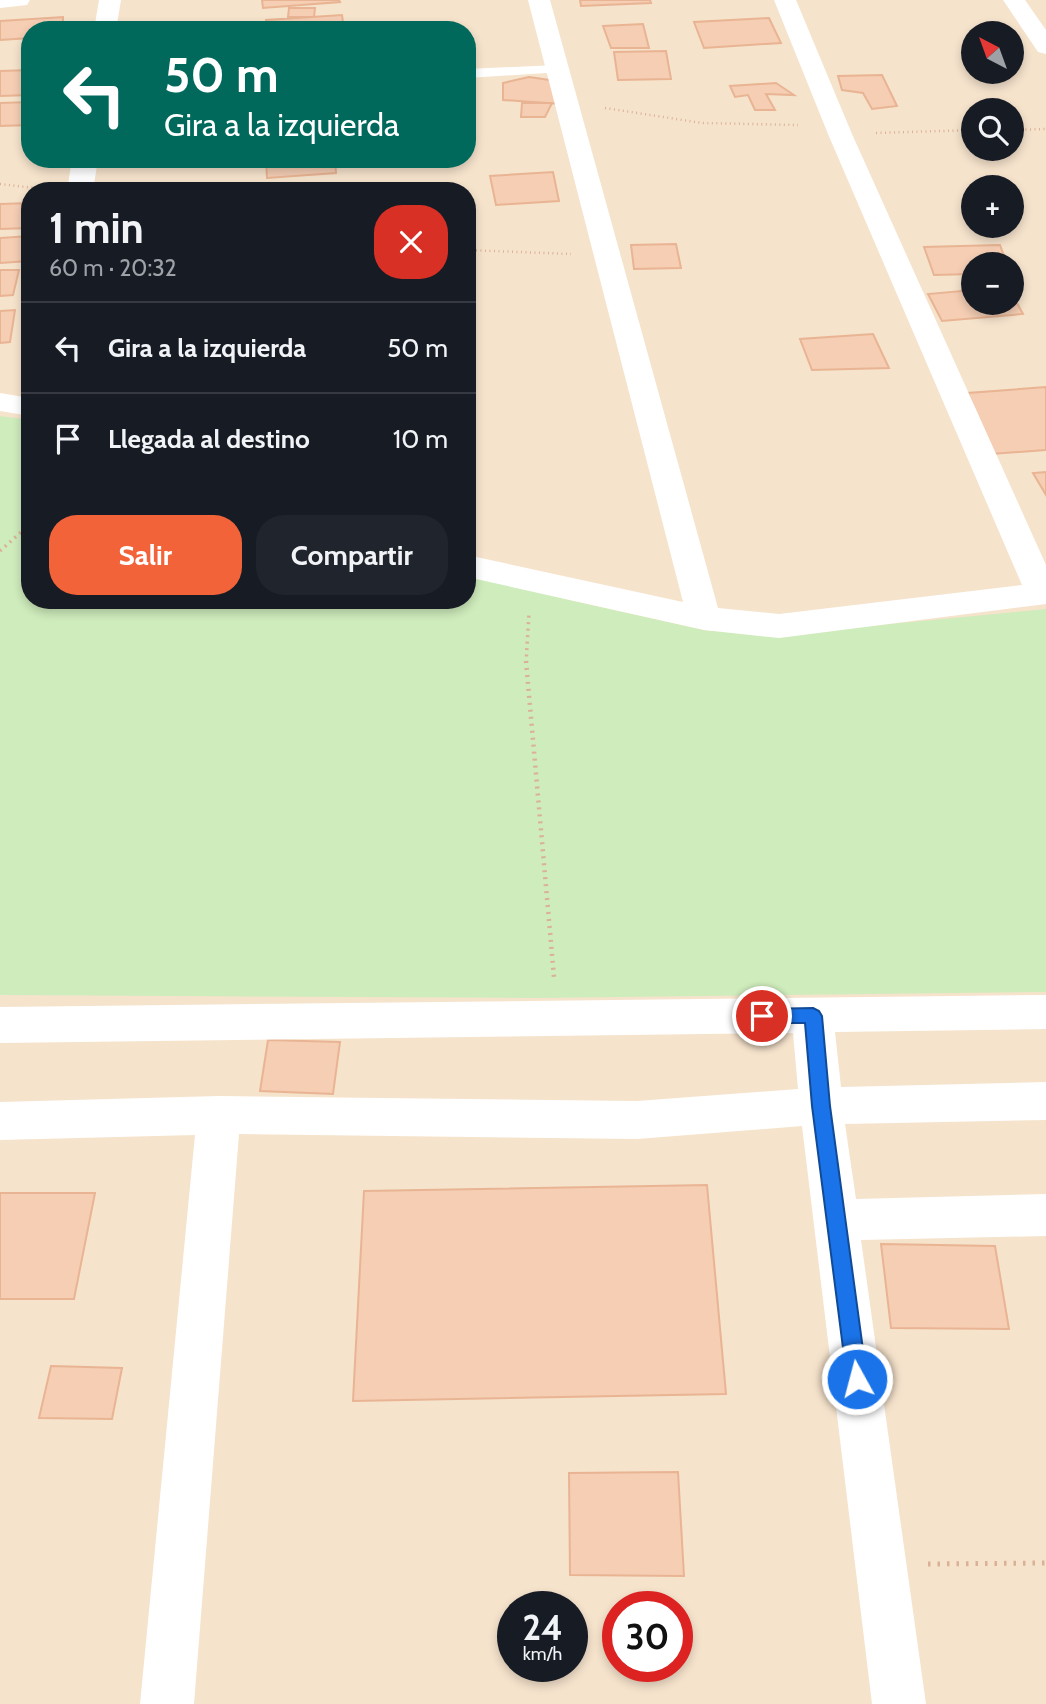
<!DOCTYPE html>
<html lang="es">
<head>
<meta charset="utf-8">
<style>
  :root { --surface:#171b24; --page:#20242c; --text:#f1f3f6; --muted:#9ea1a6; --line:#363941; --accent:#f26339 }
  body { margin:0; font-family:Cabin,sans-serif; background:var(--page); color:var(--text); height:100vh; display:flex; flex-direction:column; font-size:26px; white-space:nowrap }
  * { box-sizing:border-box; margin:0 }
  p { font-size:23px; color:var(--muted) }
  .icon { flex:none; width:38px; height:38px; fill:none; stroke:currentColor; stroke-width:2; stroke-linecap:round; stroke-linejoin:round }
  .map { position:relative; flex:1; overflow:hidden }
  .panel { position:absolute; left:21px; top:182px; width:455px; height:427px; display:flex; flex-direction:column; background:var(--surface); border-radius:28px; box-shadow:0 4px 10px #0003 }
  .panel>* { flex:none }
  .banner { position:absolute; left:21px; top:21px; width:455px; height:147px; border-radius:28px; box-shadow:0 4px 10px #0003; background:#00695c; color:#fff; overflow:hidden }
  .needle { width:46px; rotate:319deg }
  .buttons { position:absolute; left:961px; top:21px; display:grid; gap:14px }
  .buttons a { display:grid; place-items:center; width:63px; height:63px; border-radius:50%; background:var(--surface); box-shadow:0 4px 10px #0003; font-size:35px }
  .speed { position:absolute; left:497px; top:1591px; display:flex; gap:14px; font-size:35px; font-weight:700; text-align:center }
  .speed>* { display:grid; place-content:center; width:91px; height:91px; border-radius:50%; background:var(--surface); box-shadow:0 4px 10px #0003; line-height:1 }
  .speed small { font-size:18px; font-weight:400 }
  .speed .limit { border:10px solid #d22; background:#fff; color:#111 }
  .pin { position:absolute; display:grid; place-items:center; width:60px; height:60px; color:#fff; margin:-30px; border:4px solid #fff; border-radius:50%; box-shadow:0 2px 7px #0007 }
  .me { position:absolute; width:77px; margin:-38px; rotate:353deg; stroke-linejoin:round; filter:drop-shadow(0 0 5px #0008) }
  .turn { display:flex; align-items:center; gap:24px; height:147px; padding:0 28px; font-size:32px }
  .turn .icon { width:91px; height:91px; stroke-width:2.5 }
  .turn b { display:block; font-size:49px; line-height:60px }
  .round { display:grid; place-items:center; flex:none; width:74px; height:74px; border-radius:28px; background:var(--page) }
  .headline { display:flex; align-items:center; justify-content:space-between; height:119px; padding:0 28px }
  h1 { font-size:42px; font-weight:700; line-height:52px }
  .button { display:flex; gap:14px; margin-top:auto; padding:14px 28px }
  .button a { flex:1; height:80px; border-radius:28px; background:var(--accent); color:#fff; font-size:28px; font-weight:700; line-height:80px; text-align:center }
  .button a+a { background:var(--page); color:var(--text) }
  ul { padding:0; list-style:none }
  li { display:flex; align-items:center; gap:21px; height:91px; padding:0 28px; border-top:2px solid var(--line) }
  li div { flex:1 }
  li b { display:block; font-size:26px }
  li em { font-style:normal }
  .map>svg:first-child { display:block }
  .residential { fill:#f6e3cc; fill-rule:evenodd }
  .green { fill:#cfecbc }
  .building { fill:#f5ceb4; stroke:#e9b493; stroke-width:2 }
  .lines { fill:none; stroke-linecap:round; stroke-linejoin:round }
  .path-far3 { stroke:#dab197; stroke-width:2.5; stroke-dasharray:1 3.5; stroke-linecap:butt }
  .path-far2 { stroke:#dab197; stroke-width:3.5; stroke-dasharray:2 4.5; stroke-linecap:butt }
  .path-far1 { stroke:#dab197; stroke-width:4.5; stroke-dasharray:2 5; stroke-linecap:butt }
  .path { stroke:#dab197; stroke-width:5; stroke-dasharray:2.5 7; stroke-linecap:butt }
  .service { fill:#fff; fill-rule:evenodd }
  .minor { fill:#fff; fill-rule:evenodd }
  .route { fill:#1a73e8; stroke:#114b97; stroke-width:2 }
</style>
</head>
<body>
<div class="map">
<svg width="1046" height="1704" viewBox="0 0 1046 1704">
  <rect width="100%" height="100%" fill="#fef2de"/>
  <!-- residential -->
  <path class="residential" d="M0,0H1046V1704H0ZM30,30H467V159H30ZM973,33H1012V72H973ZM973,110H1012V149H973ZM973,187H1012V226H973ZM30,191H467V600H30ZM973,264H1012V303H973ZM513,1606H572V1666H513ZM618,1606H677V1666H618Z"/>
  <!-- green -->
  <path class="green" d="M0,416L30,420V600H467V573L565,599L708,631L797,633L1046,609V992L537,998L0,995Z"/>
  <!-- building -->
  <path class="building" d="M262,0H339L340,2L263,8Z
    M580,0H650L651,3L581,6Z
    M289,8H315L314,17H288Z
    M342,15L344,30H267L266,20Z
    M63,17V30H30V38L0,40V21Z
    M769,18L781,43L704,48L694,22Z
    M643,24L649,48H611L603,26Z
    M666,51L671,79L618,80L614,52Z
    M30,70V95L0,96V71Z
    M882,75L897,106L872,109L863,93L842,90L838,76Z
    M529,77L556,81L561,104L503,100V83Z
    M776,83L794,95L766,94L775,110H755L748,95L735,97L730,86Z
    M30,102V125L0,126V103Z
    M522,103H552L545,117H521Z
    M266,159H335L336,173L267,178Z
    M553,172L559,201L496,205L490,176Z
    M30,203V228L0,229V204Z
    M30,236L29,261L0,263V238Z
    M676,244L681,268L634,269L631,245Z
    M1000,245L1007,264H973V274L934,275L924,247Z
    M0,270H19L13,295L0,296Z
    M973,290V303H1012V294L1023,314L942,321L928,294Z
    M15,310L10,342L0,343V311Z
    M873,334L889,368L812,370L800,339Z
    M1046,387V450L991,454L968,393Z
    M1046,472V495L1033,473Z
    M268,1040L340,1042L333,1094L260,1091Z
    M707,1185L726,1394L353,1401L364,1191Z
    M0,1193H95L74,1299H0Z
    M881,1244L995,1246L1009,1329L891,1328Z
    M51,1366L122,1368L112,1419L39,1418Z
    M678,1472L684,1576L570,1575L569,1473Z"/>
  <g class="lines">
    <!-- path-far3 -->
    <path class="path-far3" d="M605,108L702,123L798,125
      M1012,130L1046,129
      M876,133L973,130
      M0,184L44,189
      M467,250L571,254"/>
    <!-- path-far2 -->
    <path class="path-far2" d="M0,551L30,524
      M526,663L529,613"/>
    <!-- path-far1 -->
    <path class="path-far1" d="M526,661L554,977"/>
    <!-- path -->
    <path class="path" d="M928,1564L1046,1563"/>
    <!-- service -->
    <path class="service" d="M557,65L564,69L562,72L467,78V69Z"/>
    <!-- minor -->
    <path class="minor" d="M0,0H30L27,5L0,8Z
      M99,0H121L116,30H94Z
      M528,0H550L718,608L779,614L1022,585L828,134L774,0H796L852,134L1046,565V604L779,638L704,630L467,577V555L683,602Z
      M1003,0H1025L1046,30V54L1038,52Z
      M72,159H98L93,191H67Z
      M0,393L30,398V416L0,411Z
      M1046,995V1029L835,1032L841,1087L1046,1082V1120L845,1124L856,1199L1046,1194V1236L861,1240L926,1704H872L802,1126L637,1139L239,1134L194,1704H140L195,1135L0,1140V1102L219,1096L637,1101L798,1089L793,1033L0,1043V1007Z"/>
  </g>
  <!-- route -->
  <path class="route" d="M813,1008L819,1011L822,1016L830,1106L867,1379L864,1386L857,1389L850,1386L847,1379L812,1106L805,1023H762L756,1021L754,1016L756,1011L762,1009Z"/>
</svg>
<div class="buttons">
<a><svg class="needle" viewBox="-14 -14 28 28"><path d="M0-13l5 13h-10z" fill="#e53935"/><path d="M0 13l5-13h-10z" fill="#9ea1a6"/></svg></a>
<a><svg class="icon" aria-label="search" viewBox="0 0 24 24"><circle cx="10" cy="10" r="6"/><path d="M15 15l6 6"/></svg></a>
<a>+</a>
<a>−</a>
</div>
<div class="speed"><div>24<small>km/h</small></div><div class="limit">30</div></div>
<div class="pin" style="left:762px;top:1016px;background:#d93025"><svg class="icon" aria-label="arrive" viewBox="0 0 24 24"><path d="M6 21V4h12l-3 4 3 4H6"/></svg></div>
<svg class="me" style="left:857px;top:1379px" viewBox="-20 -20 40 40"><circle r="17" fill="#1a73e8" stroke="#fff" stroke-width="3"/><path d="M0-11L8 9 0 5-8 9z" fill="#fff"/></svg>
<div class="banner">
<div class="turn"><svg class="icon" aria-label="left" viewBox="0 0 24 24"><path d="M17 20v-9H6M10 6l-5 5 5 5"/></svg><div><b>50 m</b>Gira a la izquierda</div></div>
</div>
<section class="panel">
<div class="headline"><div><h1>1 min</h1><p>60 m · 20:32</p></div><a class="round" style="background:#d93025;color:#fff"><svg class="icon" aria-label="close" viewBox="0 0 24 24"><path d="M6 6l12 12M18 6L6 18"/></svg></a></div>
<ul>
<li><svg class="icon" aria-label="left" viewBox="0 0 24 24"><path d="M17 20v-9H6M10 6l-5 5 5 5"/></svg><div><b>Gira a la izquierda</b></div><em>50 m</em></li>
<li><svg class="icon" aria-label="arrive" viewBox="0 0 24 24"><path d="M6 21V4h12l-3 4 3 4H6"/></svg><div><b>Llegada al destino</b></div><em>10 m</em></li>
</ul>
<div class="button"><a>Salir</a><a>Compartir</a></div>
</section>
</div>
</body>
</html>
